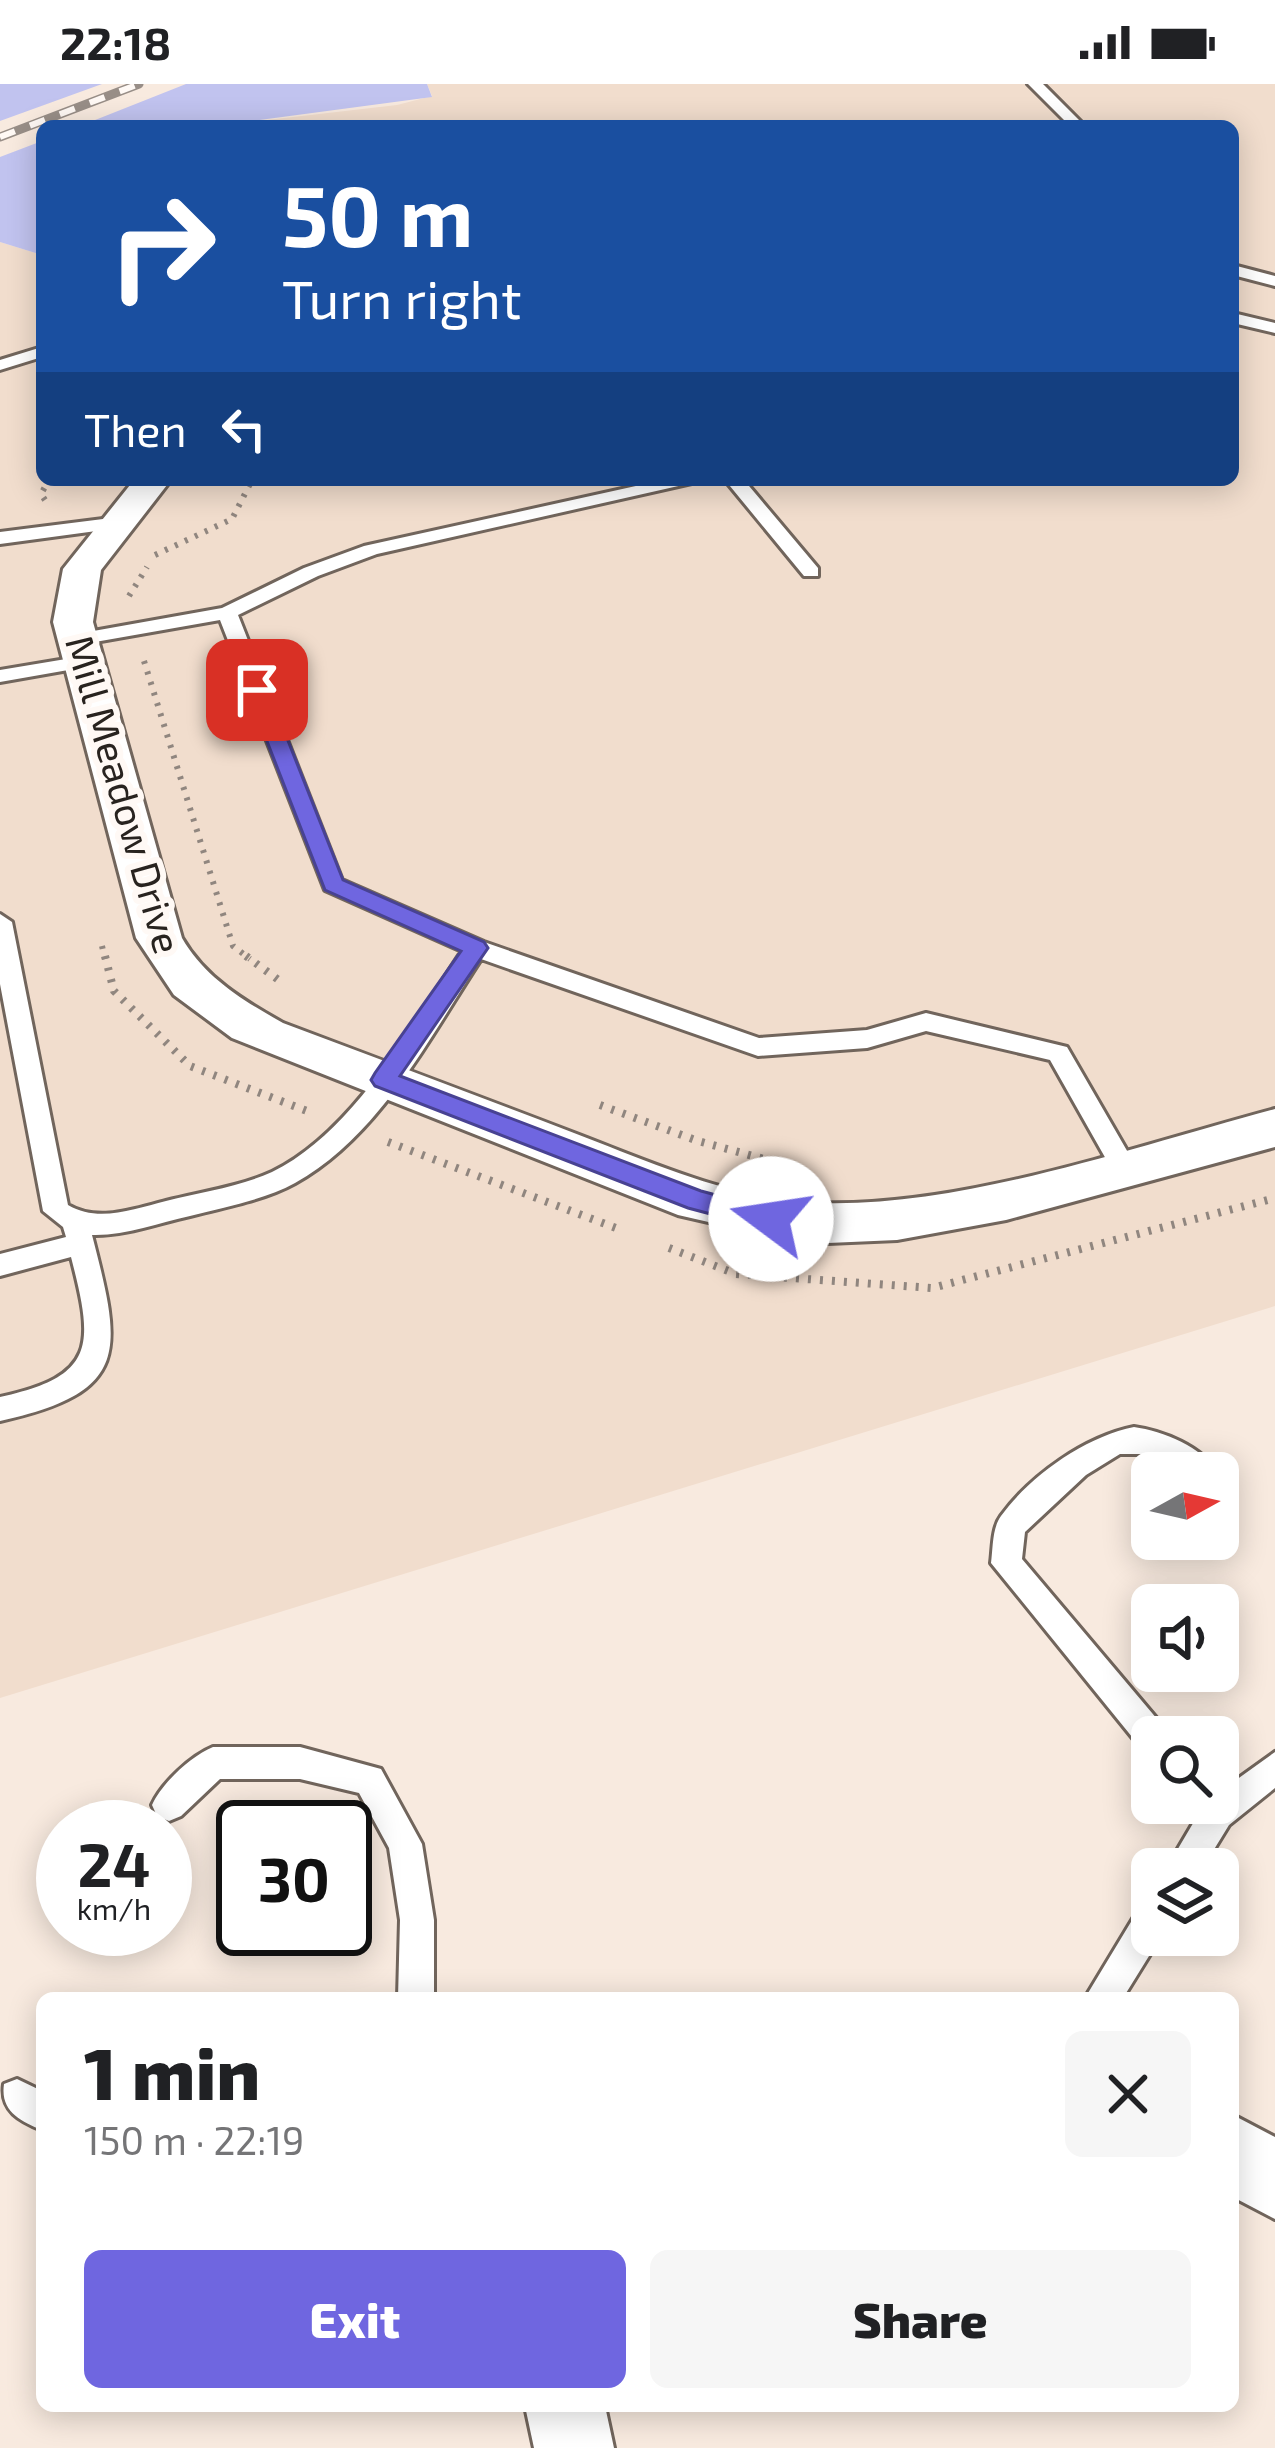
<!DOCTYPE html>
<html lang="en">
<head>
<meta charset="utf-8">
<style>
  :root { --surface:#fff; --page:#f6f6f6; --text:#202124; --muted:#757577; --accent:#6f66e0 }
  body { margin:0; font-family:"Exo 2",sans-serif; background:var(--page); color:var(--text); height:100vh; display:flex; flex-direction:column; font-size:45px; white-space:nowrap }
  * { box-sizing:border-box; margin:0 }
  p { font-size:39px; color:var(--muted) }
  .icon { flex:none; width:66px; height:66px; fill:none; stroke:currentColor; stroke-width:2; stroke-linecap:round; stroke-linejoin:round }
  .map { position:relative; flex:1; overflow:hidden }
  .side { position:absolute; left:36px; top:1908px; width:1203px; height:420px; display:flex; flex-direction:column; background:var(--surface); border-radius:18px; box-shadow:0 6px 30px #0003 }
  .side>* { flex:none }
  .top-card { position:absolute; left:36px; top:36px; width:1203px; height:366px; border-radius:18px; box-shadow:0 6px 30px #0003; background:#1a4fa0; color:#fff; overflow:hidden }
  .needle { width:78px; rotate:82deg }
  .tools { position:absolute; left:1131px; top:1368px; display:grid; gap:24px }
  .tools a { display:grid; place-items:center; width:108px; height:108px; border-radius:18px; background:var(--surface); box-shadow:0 6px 30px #0003; font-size:60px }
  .speed { position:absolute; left:36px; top:1716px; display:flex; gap:24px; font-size:60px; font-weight:700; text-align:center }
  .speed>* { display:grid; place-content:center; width:156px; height:156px; border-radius:50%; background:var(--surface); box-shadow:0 6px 30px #0003; line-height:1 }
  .speed small { font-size:30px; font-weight:400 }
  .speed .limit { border:6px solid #111; border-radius:18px; background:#fff; color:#111 }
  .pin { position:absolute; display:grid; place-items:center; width:102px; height:102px; color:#fff; margin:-51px; border-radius:24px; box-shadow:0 6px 18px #0006 }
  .me { position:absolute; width:132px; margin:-66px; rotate:284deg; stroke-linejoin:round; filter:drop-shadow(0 0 9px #0008) }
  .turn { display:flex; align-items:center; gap:42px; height:252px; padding:0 48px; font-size:54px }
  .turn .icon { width:156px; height:156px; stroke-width:2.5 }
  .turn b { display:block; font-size:84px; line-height:102px }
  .then { display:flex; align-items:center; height:114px; padding:0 48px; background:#0003; gap:24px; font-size:45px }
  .round { display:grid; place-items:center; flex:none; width:126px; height:126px; border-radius:18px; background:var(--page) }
  .head { display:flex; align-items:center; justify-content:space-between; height:204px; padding:0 48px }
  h1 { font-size:72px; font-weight:800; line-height:90px }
  .primary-button { display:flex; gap:24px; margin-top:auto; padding:24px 48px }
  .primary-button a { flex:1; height:138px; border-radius:18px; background:var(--accent); color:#fff; font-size:48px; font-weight:800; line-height:138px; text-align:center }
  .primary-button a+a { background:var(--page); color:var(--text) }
  .status { display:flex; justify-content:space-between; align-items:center; height:84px; padding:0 60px; background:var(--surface); direction:ltr }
  .status svg { height:33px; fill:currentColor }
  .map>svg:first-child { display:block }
  .built { fill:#f1ddcd }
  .green { fill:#c1c3ef }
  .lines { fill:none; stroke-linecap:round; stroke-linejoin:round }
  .lane-casing { stroke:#71655c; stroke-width:6 }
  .street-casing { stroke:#71655c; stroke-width:6 }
  .path-far1 { stroke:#90867f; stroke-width:6; stroke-dasharray:3 8; stroke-linecap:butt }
  .path { stroke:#90867f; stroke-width:8; stroke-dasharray:3 9; stroke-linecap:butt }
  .lane { fill:#fff; fill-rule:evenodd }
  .street { fill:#fff; fill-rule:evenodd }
  .rail-casing { stroke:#988e87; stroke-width:9 }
  .rail { stroke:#fff9f5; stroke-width:6; stroke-dasharray:16; stroke-linecap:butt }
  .route { fill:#6f66e0; stroke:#484292; stroke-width:3 }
  .labels { text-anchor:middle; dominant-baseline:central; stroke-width:12; stroke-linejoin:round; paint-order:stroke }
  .street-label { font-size:39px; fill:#28231f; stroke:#fff9f5 }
</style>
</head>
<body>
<div class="status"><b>22:18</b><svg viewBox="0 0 49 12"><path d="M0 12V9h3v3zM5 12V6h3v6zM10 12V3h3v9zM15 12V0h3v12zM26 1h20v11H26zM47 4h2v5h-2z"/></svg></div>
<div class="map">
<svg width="1275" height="2364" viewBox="0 0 1275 2364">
  <rect width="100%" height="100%" fill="#f8eadf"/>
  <!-- built -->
  <path class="built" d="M427,0H1275V1222L0,1614V158L42,171V396H1233V42H215L397,21L432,12Z"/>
  <!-- green -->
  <path class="green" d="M0,0H102L0,37Z
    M186,0H427L432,13L215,42H80Z
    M42,57V171L0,158V73Z"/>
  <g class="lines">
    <!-- lane casing -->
    <g class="lane-casing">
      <path id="lane" d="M1028,0H1043L1085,42H1070Z
        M1233,181L1275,192V202L1233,191Z
        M1233,229L1275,239V249L1233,239Z
        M42,263V273L0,286V276Z
        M663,396H705L377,470L318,492L238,531L342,796L484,858L759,954L867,946L926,929L1067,963L1137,1084L1133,1091H1115L1050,976L926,947L867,964L758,972L481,875C431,951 379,1053 295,1099C264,1116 225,1123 190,1132C158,1139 125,1152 92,1151C122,1267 131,1308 0,1337V1313C96,1292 94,1262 71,1173L0,1192V1170L66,1153L63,1143L43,1127L0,900V830L12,838L68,1121C98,1139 134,1125 166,1117C201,1108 239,1103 272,1088C353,1049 413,940 462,867L325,806L220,536L78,561L68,555L71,551L222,524L304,484L364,462Z
        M725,396H744L818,484V492H804Z
        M119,433L126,435V443L0,460V448Z
        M84,572L91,574V582L0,598V586Z
        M1134,1343C1163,1347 1203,1363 1217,1389H1178L1149,1370H1120L1086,1391L1025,1448L1022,1475L1163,1642L1168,1653H1152V1668L1141,1664L991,1479C993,1465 992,1444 1001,1432C1031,1391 1085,1353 1134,1343Z
        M213,1663H300L381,1685L422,1760L434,1836V1914H398L400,1836L389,1764L359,1709L300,1695H220L181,1732L169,1737L157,1732L152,1721C162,1699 191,1672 213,1663Z
        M1275,1668V1704L1229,1741L1202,1785H1166L1205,1719H1218V1709Z
        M1152,1818V1851H1162L1123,1914H1085L1140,1823Z
        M17,1995L42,2007V2046C20,2037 0,2027 4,2000Z"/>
    </g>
    <!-- street casing -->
    <g class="street-casing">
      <path id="street" d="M134,396H164L167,401L101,486L93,538L182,854C205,894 244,917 283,939C380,975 477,1012 574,1049C653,1079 733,1116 819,1119C963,1124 1136,1062 1275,1025V1063L1006,1136L897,1156L805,1160L678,1131L232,954L174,911L136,854L53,538L63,485Z
        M1233,2031L1275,2053V2135L1233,2113Z
        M525,2322H605L614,2364H534Z"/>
    </g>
    <!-- path-far1 -->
    <path class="path-far1" d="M45,416L41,410L49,396
      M155,471L232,435L252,396
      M129,512L147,483
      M144,577L233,862L250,875
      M102,862L105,875"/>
    <!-- path -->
    <path class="path" d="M105,872L114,907L190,982L307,1027
      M246,872L284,900
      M600,1021L698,1057L786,1081
      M388,1058L616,1144
      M669,1164L736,1190L932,1204L1275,1114"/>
    <!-- lane -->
    <use href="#lane" class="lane"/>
    <!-- street -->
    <use href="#street" class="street"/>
    <!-- rail casing -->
    <g class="rail-casing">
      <path id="rail" d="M0,53L139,0"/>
    </g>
    <!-- rail -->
    <use href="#rail" class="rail"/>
  </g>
  <!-- route -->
  <path class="route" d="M257,600L268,606L343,796L484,858L488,864L400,992L701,1107L780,1128L784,1135L780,1143L771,1146L688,1124L375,1002L371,996L375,989L461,867L325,806L247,606Z"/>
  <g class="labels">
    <!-- street labels -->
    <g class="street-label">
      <text transform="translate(125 710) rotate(74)">Mill Meadow Drive</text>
    </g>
  </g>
</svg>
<div class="tools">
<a><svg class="needle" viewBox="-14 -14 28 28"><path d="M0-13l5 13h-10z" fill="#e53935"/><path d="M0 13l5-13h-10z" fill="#757577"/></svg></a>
<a><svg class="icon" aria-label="sound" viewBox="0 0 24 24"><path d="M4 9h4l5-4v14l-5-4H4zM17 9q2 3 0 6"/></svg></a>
<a><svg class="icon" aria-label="search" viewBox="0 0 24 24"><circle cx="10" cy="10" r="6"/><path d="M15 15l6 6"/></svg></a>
<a><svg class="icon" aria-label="layers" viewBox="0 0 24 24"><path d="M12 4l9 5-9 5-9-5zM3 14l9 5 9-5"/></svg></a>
</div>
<div class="speed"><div>24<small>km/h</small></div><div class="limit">30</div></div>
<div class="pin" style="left:257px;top:606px;background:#d93025"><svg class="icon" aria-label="arrive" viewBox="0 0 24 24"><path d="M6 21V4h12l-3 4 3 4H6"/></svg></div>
<svg class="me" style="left:771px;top:1135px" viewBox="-20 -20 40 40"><circle r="19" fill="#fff"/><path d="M0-13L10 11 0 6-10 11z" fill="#6f66e0"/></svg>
<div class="top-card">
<div class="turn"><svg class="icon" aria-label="right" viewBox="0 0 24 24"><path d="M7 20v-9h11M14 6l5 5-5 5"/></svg><div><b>50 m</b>Turn right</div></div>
<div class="then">Then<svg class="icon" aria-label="left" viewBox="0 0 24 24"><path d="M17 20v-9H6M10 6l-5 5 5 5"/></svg></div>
</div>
<section class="side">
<div class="head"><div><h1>1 min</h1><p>150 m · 22:19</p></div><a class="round"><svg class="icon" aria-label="close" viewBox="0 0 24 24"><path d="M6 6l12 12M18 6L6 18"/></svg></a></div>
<div class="primary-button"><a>Exit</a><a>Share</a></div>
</section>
</div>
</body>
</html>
